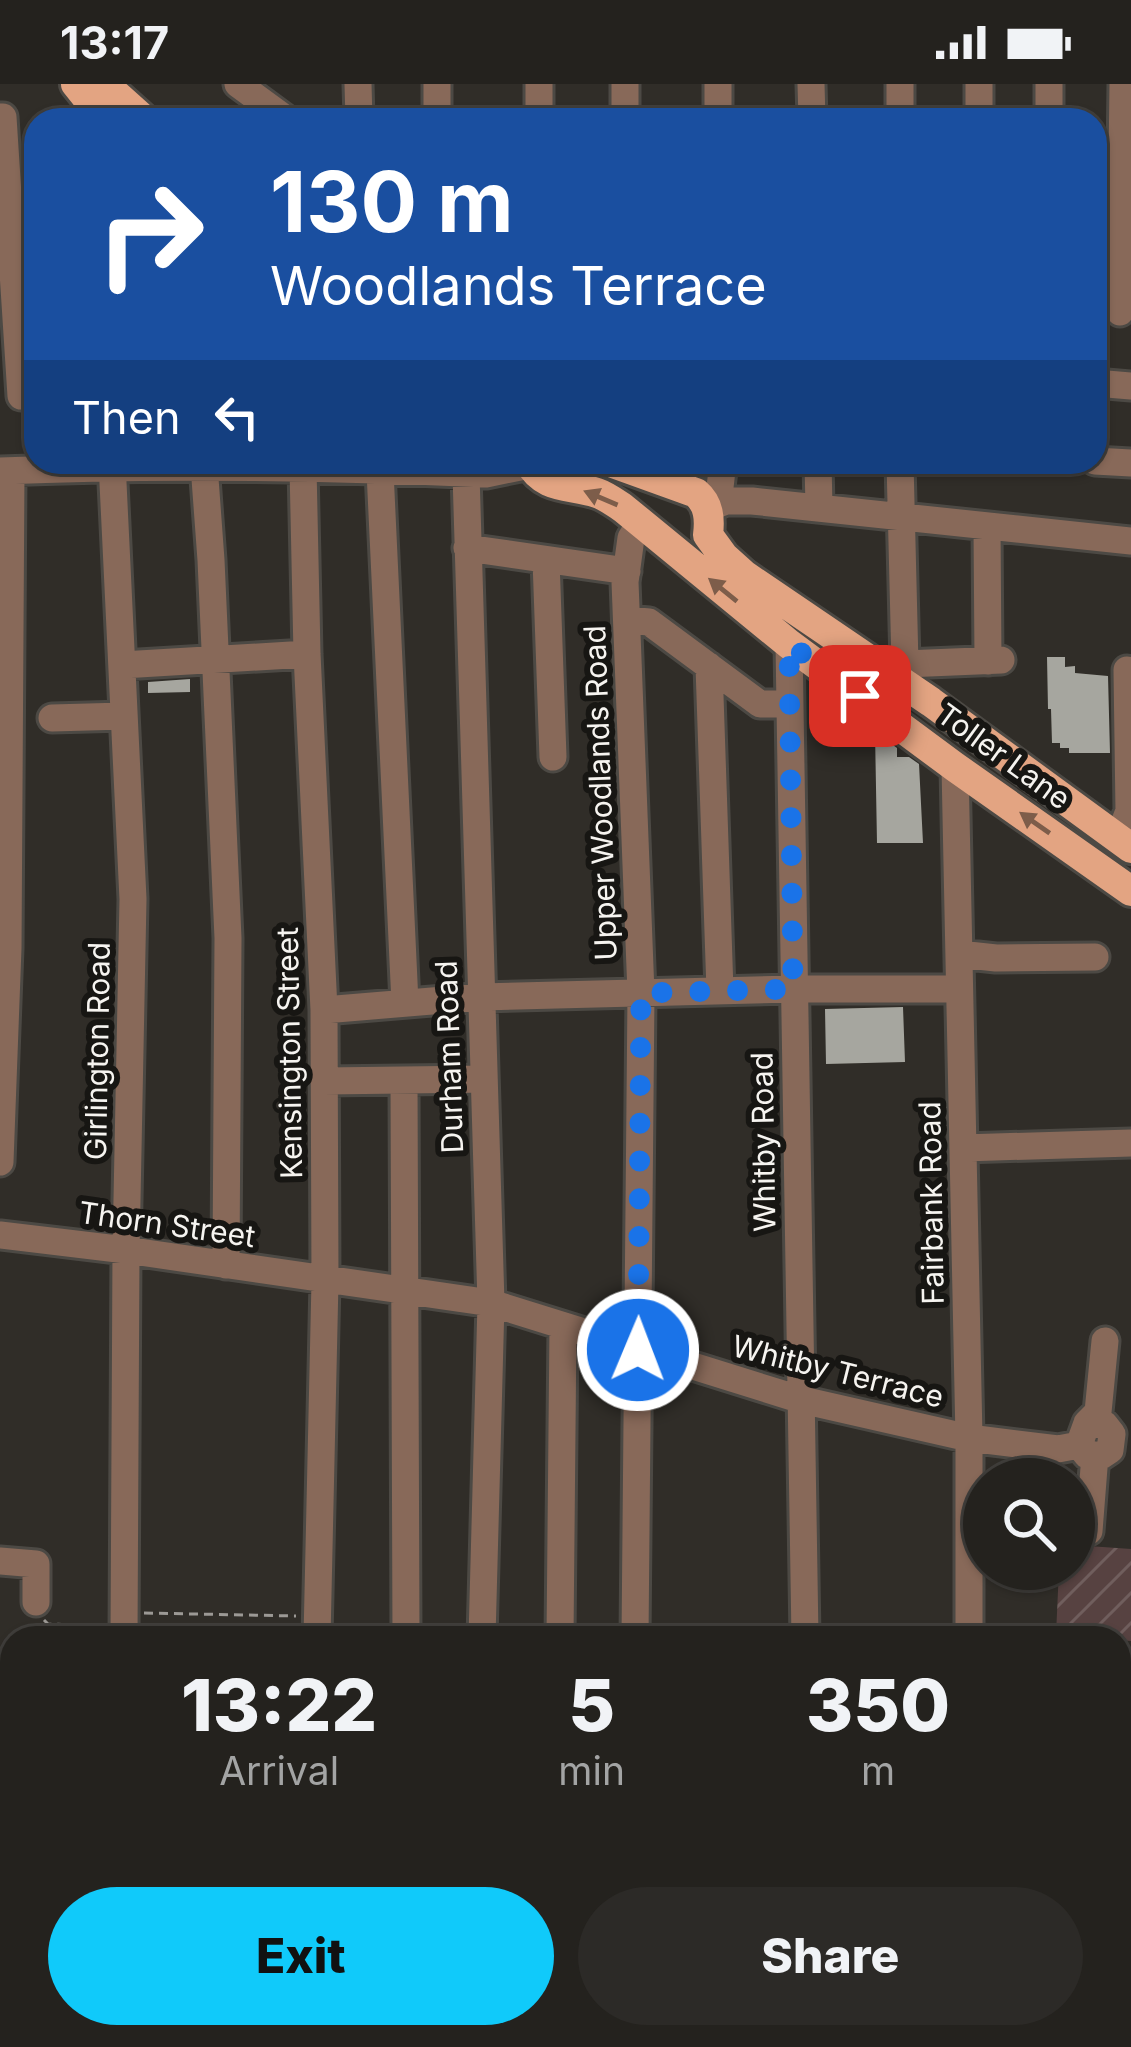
<!DOCTYPE html>
<html lang="en">
<head>
<meta charset="utf-8">
<style>
  :root { --surface:#24221e; --page:#2c2a27; --text:#f1f3f6; --muted:#a3a4a4; --line:#413f3c; --accent:#10cafa }
  body { margin:0; font-family:Inter,sans-serif; background:var(--page); color:var(--text); height:100vh; display:flex; flex-direction:column; font-size:45px; white-space:nowrap }
  * { box-sizing:border-box; margin:0 }
  p { font-size:39px; color:var(--muted) }
  .icon { flex:none; width:66px; height:66px; fill:none; stroke:currentColor; stroke-width:2; stroke-linecap:round; stroke-linejoin:round }
  .map { position:relative; flex:1; overflow:hidden }
  .side { position:absolute; left:0px; top:1542px; width:1131px; height:423px; display:flex; flex-direction:column; background:var(--surface); border-radius:36px 36px 0 0; box-shadow:0 3px 9px #0004,0 0 0 3px var(--line) }
  .side>* { flex:none }
  .banner { position:absolute; left:24px; top:24px; width:1083px; height:366px; border-radius:36px; box-shadow:0 3px 9px #0004,0 0 0 3px var(--line); background:#1a4fa0; color:#fff; overflow:hidden }
  .tools { position:absolute; left:963px; top:1374px; display:grid; gap:24px }
  .tools a { display:grid; place-items:center; width:132px; height:132px; border-radius:50%; background:var(--surface); box-shadow:0 3px 9px #0004,0 0 0 3px var(--line); font-size:60px }
  .pin { position:absolute; display:grid; place-items:center; width:102px; height:102px; color:#fff; margin:-51px; border-radius:24px; box-shadow:0 6px 18px #0006 }
  .me { position:absolute; width:132px; margin:-66px; rotate:1deg; stroke-linejoin:round; filter:drop-shadow(0 0 9px #0008) }
  .turn { display:flex; align-items:center; gap:42px; height:252px; padding:0 48px; font-size:54px }
  .turn .icon { width:156px; height:156px; stroke-width:2.5 }
  .turn b { display:block; font-size:84px; line-height:102px }
  .then { display:flex; align-items:center; height:114px; padding:0 48px; background:#0003; gap:24px; font-size:45px }
  .eta { display:flex; justify-content:space-evenly; align-items:center; height:204px; text-align:center }
  .eta b { font-size:72px; font-weight:800; line-height:84px }
  .cta { display:flex; gap:24px; margin-top:auto; padding:24px 48px }
  .cta a { flex:1; height:138px; border-radius:72px; background:var(--accent); color:#111; font-size:48px; font-weight:800; line-height:138px; text-align:center }
  .cta a+a { background:var(--page); color:var(--text) }
  .status { display:flex; justify-content:space-between; align-items:center; height:84px; padding:0 60px; background:var(--surface); direction:ltr }
  .status svg { height:33px; fill:currentColor }
  .map>svg:first-child { display:block }
  .grass { fill:url(#grass-dots) }
  .garden { fill:url(#garden-furrows) }
  .building { fill:#a6a69f }
  .lines { fill:none; stroke-linecap:round; stroke-linejoin:round }
  .minor-casing { stroke:#4c4944; stroke-width:33 }
  .major-casing { stroke:#4c4944; stroke-width:36 }
  .path { stroke:#9c9995; stroke-width:3; stroke-dasharray:9 6; stroke-linecap:butt }
  .minor { stroke:#886959; stroke-width:27 }
  .major { stroke:#e3a482; stroke-width:30 }
  .oneway { fill:#7d5d4a }
  .route { stroke:#1a73e8; stroke-width:21; stroke-dasharray:0 37.8 }
  .labels { text-anchor:middle; dominant-baseline:central; stroke-width:12; stroke-linejoin:round; paint-order:stroke }
  .street-label { font-size:30px; fill:#f6f4f0; stroke:#171613 }
</style>
</head>
<body>
<div class="status"><b>13:17</b><svg viewBox="0 0 49 12"><path d="M0 12V9h3v3zM5 12V6h3v6zM10 12V3h3v9zM15 12V0h3v12zM26 1h20v11H26zM47 4h2v5h-2z"/></svg></div>
<div class="map">
<svg width="1131" height="1963" viewBox="0 0 1131 1963">
  <defs>
    <pattern id="grass-dots" width="8" height="8" patternUnits="userSpaceOnUse" patternTransform="scale(3)"><rect width="8" height="8" fill="#574241"/><path d="M2 2h.1M6 6h.1" fill="none" stroke="#705e5d" stroke-width="1.8" stroke-linecap="round"/></pattern>
    <pattern id="garden-furrows" width="10" height="10" patternUnits="userSpaceOnUse" patternTransform="scale(3)"><rect width="10" height="10" fill="#574241"/><path d="M-1 1l2-2M0 10L10 0M9 11l2-2" fill="none" stroke="#705e5d"/></pattern>
  </defs>
  <rect width="100%" height="100%" fill="#302d28"/>
  <!-- grass -->
  <path class="grass" d="M503,1953H623V1963H503Z"/>
  <!-- garden -->
  <path class="garden" d="M1074,1461L1131,1465V1557L1056,1551L1059,1485H1074Z"/>
  <!-- building -->
  <path class="building" d="M1047,573H1065V583L1075,582V589L1108,592L1110,669H1069V664H1060V659H1052L1051,625H1048Z
    M190,595V608L148,609V598Z
    M875,648L897,664V673H909L919,680L923,759H877Z
    M903,923L905,978L826,980L825,925Z"/>
  <g class="lines">
    <!-- minor casing -->
    <g class="minor-casing">
      <path id="minor" d="M238,0L287,36
        M358,0L359,36
        M437,0V36
        M625,0V36
        M718,0V36
        M811,0L812,36
        M900,0V36
        M979,0V36
        M1049,0V36
        M0,33H3L21,312
        M539,36V0
        M1120,228L1123,0
        M1095,299L1131,302
        M1095,377L1131,379
        M112,378L133,815L126,1166L124,1554
        M818,378L819,424
        M204,381L211,476L228,854L226,1181
        M303,383L307,570L324,926L325,1197L317,1554
        M0,387C162,380 324,383 486,390L530,381
        M380,387L405,919
        M466,390L491,1219L482,1554
        M718,420L723,378
        M707,424L726,417H752L1131,457
        M987,442L988,577
        M467,464L627,487
        M546,476L553,673
        M627,536L649,538L760,620H789
        M789,560L805,1554
        M905,580L1001,576
        M122,581L307,570
        M709,582L720,907
        M899,595L905,580L900,378
        M52,634L124,632
        M955,683L969,1354V1554
        M1118,755L1129,727L1127,586
        M959,870L996,874L1095,873
        M324,926L480,913L793,905H959
        M404,996L406,1554
        M324,997L483,995
        M963,1064L1131,1059
        M0,1078L8,864L11,387
        M0,1151L126,1166L491,1219L802,1316L969,1354L1058,1365L1079,1361L1087,1339L1098,1328L1105,1257
        M1079,1361L1087,1371L1101,1372L1110,1366L1112,1350L1105,1341L1087,1339
        M1089,1447L1095,1371
        M0,1477L36,1480V1518
        M560,1554L563,1242
        M635,1554L641,909L625,498L631,454L640,439
        M1119,1670L1131,1672
        M0,1766L12,1767
        M1119,1836L1131,1879
        M0,1849H12
        M309,1953L310,1963
        M486,1953V1963
        M650,1953V1963
        M25,1963L26,1953
        M121,1963V1953
        M214,1963V1953
        M968,1963V1953"/>
    </g>
    <!-- major casing -->
    <g class="major-casing">
      <path id="major" d="M76,0L88,15L115,36
        M104,0L144,36
        M529,378C544,406 570,400 597,409C606,412 614,418 623,424L789,560L955,683L1131,807
        M610,378L696,409C709,420 710,435 708,451L724,473L744,491L931,618L1131,764
        M1103,1963L1131,1955"/>
    </g>
    <!-- path -->
    <path class="path" d="M144,1529L296,1532
      M44,1536L48,1540L99,1542
      M0,1658H12"/>
    <!-- minor -->
    <use href="#minor" class="minor"/>
    <!-- major -->
    <use href="#major" class="major"/>
  </g>
  <!-- one-way arrows -->
  <defs><path id="oneway-solid" d="M-6-.8H1V-3.2L6.5 0L1 3.2V.8H-6Z" transform="scale(3)"/></defs>
  <g class="oneway">
    <use href="#oneway-solid" transform="translate(601 414) rotate(-157)"/>
    <use href="#oneway-solid" transform="translate(723 506) rotate(-141)"/>
    <use href="#oneway-solid" transform="translate(1035 739) rotate(-145)"/>
  </g>
  <g class="lines">
    <!-- route -->
    <path class="route" d="M638,1266L641,909L793,905L789,560L860,612"/>
  </g>
  <g class="labels">
    <!-- street labels -->
    <g class="street-label">
      <text transform="translate(1004 672) rotate(36)">Toller Lane</text>
      <text transform="translate(600 709) rotate(-92)">Upper Woodlands Road</text>
      <text transform="translate(97 967) rotate(-89)">Girlington Road</text>
      <text transform="translate(289 969) rotate(-91)">Kensington Street</text>
      <text transform="translate(449 973) rotate(-92)">Durham Road</text>
      <text transform="translate(763 1058) rotate(-91)">Whitby Road</text>
      <text transform="translate(931 1119) rotate(-91)">Fairbank Road</text>
      <text transform="translate(167 1140) rotate(8)">Thorn Street</text>
      <text transform="translate(838 1287) rotate(14)">Whitby Terrace</text>
    </g>
  </g>
</svg>
<div class="tools">
<a><svg class="icon" aria-label="search" viewBox="0 0 24 24"><circle cx="10" cy="10" r="6"/><path d="M15 15l6 6"/></svg></a>
</div>
<div class="pin" style="left:860px;top:612px;background:#d93025"><svg class="icon" aria-label="arrive" viewBox="0 0 24 24"><path d="M6 21V4h12l-3 4 3 4H6"/></svg></div>
<svg class="me" style="left:638px;top:1266px" viewBox="-20 -20 40 40"><circle r="17" fill="#1a73e8" stroke="#fff" stroke-width="3"/><path d="M0-11L8 9 0 5-8 9z" fill="#fff"/></svg>
<div class="banner">
<div class="turn"><svg class="icon" aria-label="right" viewBox="0 0 24 24"><path d="M7 20v-9h11M14 6l5 5-5 5"/></svg><div><b>130 m</b>Woodlands Terrace</div></div>
<div class="then">Then<svg class="icon" aria-label="left" viewBox="0 0 24 24"><path d="M17 20v-9H6M10 6l-5 5 5 5"/></svg></div>
</div>
<section class="side">
<div class="eta">
<div><b>13:22</b><p>Arrival</p></div>
<div><b>5</b><p>min</p></div>
<div><b>350</b><p>m</p></div>
</div>
<div class="cta"><a>Exit</a><a>Share</a></div>
</section>
</div>
</body>
</html>
